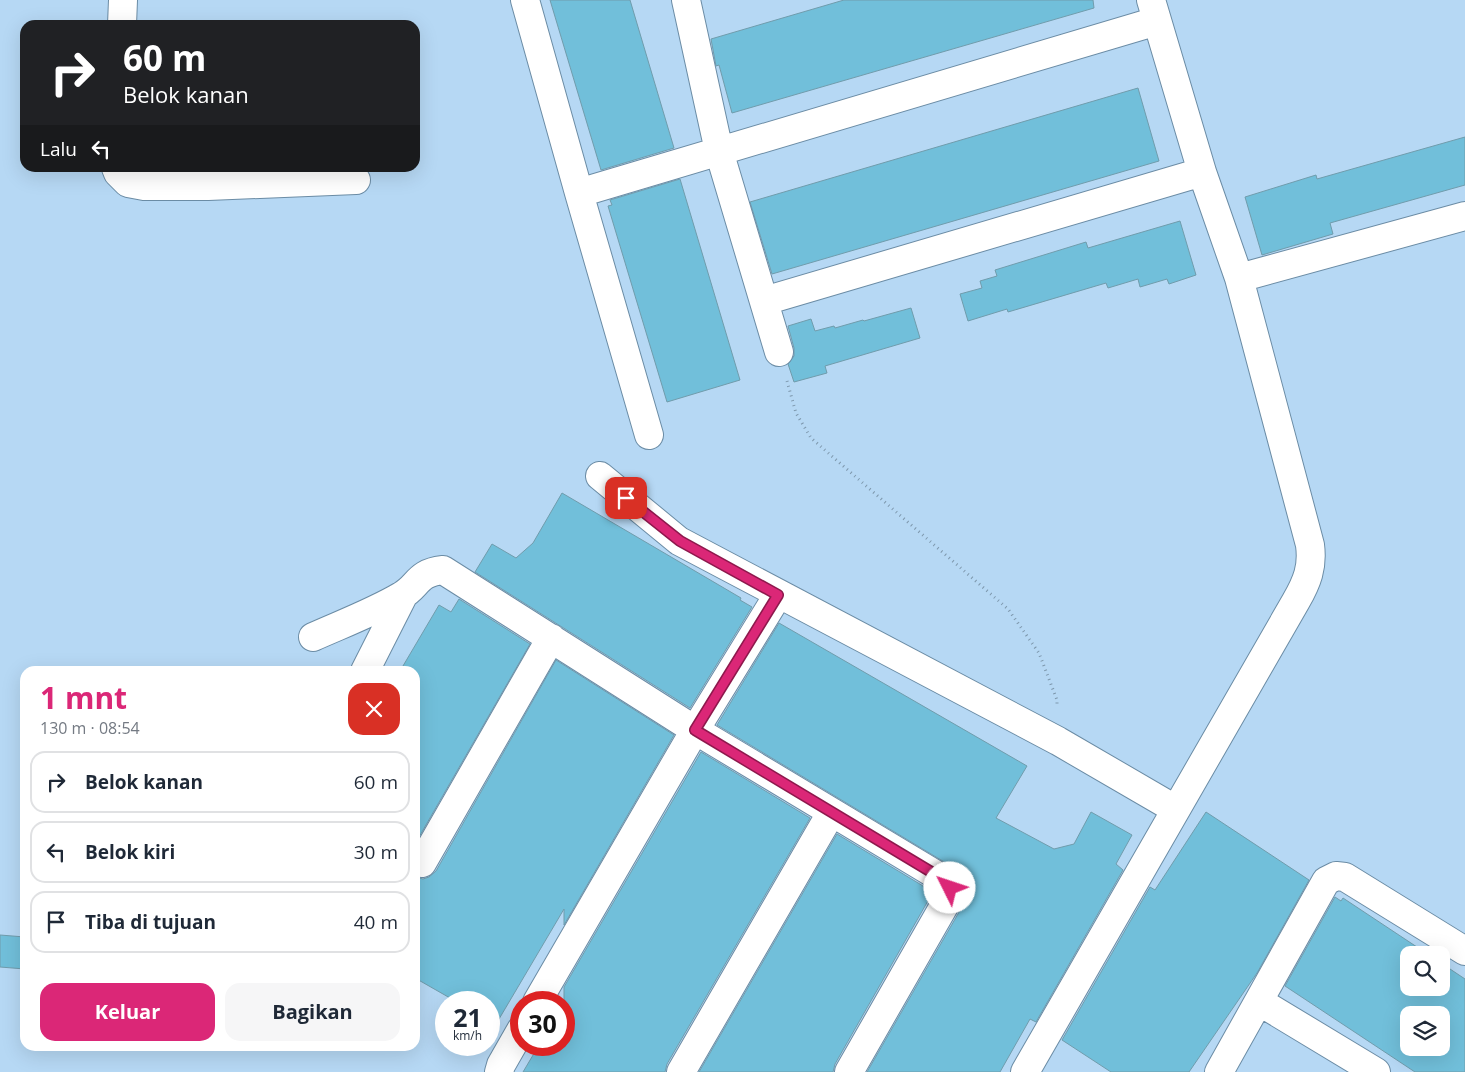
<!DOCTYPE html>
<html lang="id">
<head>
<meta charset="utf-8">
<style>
  :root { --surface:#fff; --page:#f6f6f7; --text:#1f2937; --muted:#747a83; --line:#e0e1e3; --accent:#db2777 }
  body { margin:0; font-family:"Open Sans",sans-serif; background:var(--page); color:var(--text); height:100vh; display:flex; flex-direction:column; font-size:19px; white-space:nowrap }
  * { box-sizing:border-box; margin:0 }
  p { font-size:16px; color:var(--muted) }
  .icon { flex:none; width:28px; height:28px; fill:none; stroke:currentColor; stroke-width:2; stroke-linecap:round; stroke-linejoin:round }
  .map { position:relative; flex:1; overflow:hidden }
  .details { position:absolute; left:20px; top:666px; width:400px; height:385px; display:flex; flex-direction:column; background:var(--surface); border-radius:15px; box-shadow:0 5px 20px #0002 }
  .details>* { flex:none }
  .hud { position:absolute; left:20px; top:20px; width:400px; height:152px; border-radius:15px; box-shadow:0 5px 20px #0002; background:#202124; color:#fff; overflow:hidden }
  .controls { position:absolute; left:1400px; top:946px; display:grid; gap:10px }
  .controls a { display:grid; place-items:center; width:50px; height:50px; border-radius:10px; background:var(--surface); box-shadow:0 5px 20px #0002; font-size:25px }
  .speed { position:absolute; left:435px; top:991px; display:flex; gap:10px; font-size:25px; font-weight:700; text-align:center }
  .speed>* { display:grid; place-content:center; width:65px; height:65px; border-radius:50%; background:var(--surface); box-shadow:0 5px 20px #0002; line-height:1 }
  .speed small { font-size:12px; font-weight:400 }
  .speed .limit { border:8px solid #d22; background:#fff; color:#111 }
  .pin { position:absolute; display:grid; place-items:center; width:42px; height:42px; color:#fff; margin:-21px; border-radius:10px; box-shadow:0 2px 8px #0006 }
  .me { position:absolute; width:55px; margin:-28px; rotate:311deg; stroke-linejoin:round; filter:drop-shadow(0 0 4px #0008) }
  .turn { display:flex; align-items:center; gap:18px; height:105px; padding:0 20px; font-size:22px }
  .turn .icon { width:65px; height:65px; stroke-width:2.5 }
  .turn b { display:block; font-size:35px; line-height:42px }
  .then { display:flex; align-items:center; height:48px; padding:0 20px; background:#0003; gap:10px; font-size:19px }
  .round { display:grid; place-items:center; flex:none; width:52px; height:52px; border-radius:15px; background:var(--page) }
  .summary { display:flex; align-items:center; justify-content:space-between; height:85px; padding:0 20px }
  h1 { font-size:30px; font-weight:700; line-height:38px; color:var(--accent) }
  .primary-button { display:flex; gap:10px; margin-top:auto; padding:10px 20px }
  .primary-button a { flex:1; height:58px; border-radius:15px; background:var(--accent); color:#fff; font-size:20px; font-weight:700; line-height:58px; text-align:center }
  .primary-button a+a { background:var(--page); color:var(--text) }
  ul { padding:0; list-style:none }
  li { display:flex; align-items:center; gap:15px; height:62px; margin:0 10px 8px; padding:0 10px; border:2px solid var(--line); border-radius:15px }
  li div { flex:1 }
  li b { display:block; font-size:19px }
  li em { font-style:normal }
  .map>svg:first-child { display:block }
  .building { fill:#71bfda; stroke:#709cac; fill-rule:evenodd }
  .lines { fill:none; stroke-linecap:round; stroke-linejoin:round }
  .minor-casing { stroke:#6b8ca5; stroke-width:30 }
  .path { stroke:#7e98ad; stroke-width:3; stroke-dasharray:1 4; stroke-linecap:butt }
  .minor { stroke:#fff; stroke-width:28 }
  .route-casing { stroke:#8e194d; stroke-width:12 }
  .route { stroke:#db2777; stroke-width:9 }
</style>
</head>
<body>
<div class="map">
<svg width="1465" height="1072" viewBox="0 0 1465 1072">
  <rect width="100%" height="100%" fill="#b6d8f4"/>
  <!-- building -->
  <path class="building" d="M550,0H630L674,148L601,170Z
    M844,0H1093L1094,8L732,113L719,65L716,66L711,39Z
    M1138,88L1159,161L772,274L750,202Z
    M1465,137V185L1330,223L1333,234L1262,255L1245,197L1316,175L1317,179Z
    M680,179L740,380L667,402L608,206L612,205L610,200Z
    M1180,221L1196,275L1169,284L1167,279L1140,287L1138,279L1108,288L1106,283L1008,312L1007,309L968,321L960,294L982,288L980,281L997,276L995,270L1086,242L1088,248Z
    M911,308L920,338L825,366L827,373L794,382L788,364L794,356V348L788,326L811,319L815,331L834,326L835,328L863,320L864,321Z
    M562,493L741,598L740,600L752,607L690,708L475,572L492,544L516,558L533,543Z
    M459,599L530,644L415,844V671H400L439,605L451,612Z
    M779,623L1027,766L996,818L1054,849L1074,844L1091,812L1132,835L1116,864L1123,870L1036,1022L1030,1019L1000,1072H867L962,907L965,891V883L963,876L956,869L717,725Z
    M556,660L674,735L564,925V909L489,1036V1002H457L415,978V877L423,879L429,877L436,871Z
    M701,752L810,818L667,1064L665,1072H523L539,1045H564V987Z
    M1206,812L1309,880L1257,973L1189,1072H1111L1062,1040L1150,887L1155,890Z
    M837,834L933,892L835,1064L833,1072H699Z
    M1335,897L1341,901L1343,898L1429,955H1409V988H1441V963L1465,979V1072H1415L1285,986ZM1409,1015H1441V1048H1409Z
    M0,935L25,937V969L0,967Z"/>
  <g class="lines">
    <!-- minor casing -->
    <g class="minor-casing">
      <path id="minor" d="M525,0L579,193L649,435
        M686,0L719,151L779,352
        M122,25L123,0
        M116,168L118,173L128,183L144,186H208L356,180
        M579,193L1157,21
        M1239,278L1465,216
        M764,301L1202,172
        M600,476L679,541L1058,741L1175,809
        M313,637C342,624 374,612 401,596C419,586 416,573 443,570L695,730L948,882L950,888L948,899L849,1072
        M365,671L403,596
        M422,863L551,638
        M537,1002L695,730L778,595
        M1260,1002L1376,1072
        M499,1072L501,1065L521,1030
        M681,1072L831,813
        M1025,1072L1296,601C1307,582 1313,567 1310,545L1239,278L1202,172L1151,0
        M1219,1072L1326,881L1336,876L1345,877L1465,951"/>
    </g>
    <!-- path -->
    <path class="path" d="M787,381L796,413L811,438L1008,609L1039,653L1057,700V707"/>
    <!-- minor -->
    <use href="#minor" class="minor"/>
  </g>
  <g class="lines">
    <!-- route casing -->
    <g class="route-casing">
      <path id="route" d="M626,498L680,541L778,595L695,730L948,882L950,888"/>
    </g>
    <!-- route -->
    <use href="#route" class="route"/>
  </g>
</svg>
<div class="controls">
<a><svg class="icon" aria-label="search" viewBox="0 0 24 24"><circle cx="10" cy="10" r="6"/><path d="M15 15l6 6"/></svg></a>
<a><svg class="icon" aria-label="layers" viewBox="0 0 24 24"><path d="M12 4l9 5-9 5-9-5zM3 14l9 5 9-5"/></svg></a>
</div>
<div class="speed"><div>21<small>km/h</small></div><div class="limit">30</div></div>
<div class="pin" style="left:626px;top:498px;background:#d93025"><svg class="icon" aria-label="arrive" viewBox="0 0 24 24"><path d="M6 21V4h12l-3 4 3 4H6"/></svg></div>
<svg class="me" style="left:950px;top:888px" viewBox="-20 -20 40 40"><circle r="19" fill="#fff"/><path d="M0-13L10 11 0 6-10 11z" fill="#db2777"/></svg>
<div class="hud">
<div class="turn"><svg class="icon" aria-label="right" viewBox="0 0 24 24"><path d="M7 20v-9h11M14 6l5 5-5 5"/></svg><div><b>60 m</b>Belok kanan</div></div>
<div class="then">Lalu<svg class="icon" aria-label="left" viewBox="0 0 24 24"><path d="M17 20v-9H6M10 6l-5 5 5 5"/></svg></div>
</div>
<section class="details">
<div class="summary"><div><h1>1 mnt</h1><p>130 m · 08:54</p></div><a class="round" style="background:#d93025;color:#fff"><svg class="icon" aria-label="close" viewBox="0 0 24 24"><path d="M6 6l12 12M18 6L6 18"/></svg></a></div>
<ul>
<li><svg class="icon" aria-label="right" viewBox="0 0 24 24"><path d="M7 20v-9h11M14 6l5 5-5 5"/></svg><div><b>Belok kanan</b></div><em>60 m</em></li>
<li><svg class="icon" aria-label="left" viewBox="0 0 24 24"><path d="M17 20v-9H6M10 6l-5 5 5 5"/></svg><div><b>Belok kiri</b></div><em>30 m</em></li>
<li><svg class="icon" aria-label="arrive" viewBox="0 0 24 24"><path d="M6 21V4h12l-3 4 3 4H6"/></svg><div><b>Tiba di tujuan</b></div><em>40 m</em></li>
</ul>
<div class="primary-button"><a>Keluar</a><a>Bagikan</a></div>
</section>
</div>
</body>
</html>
